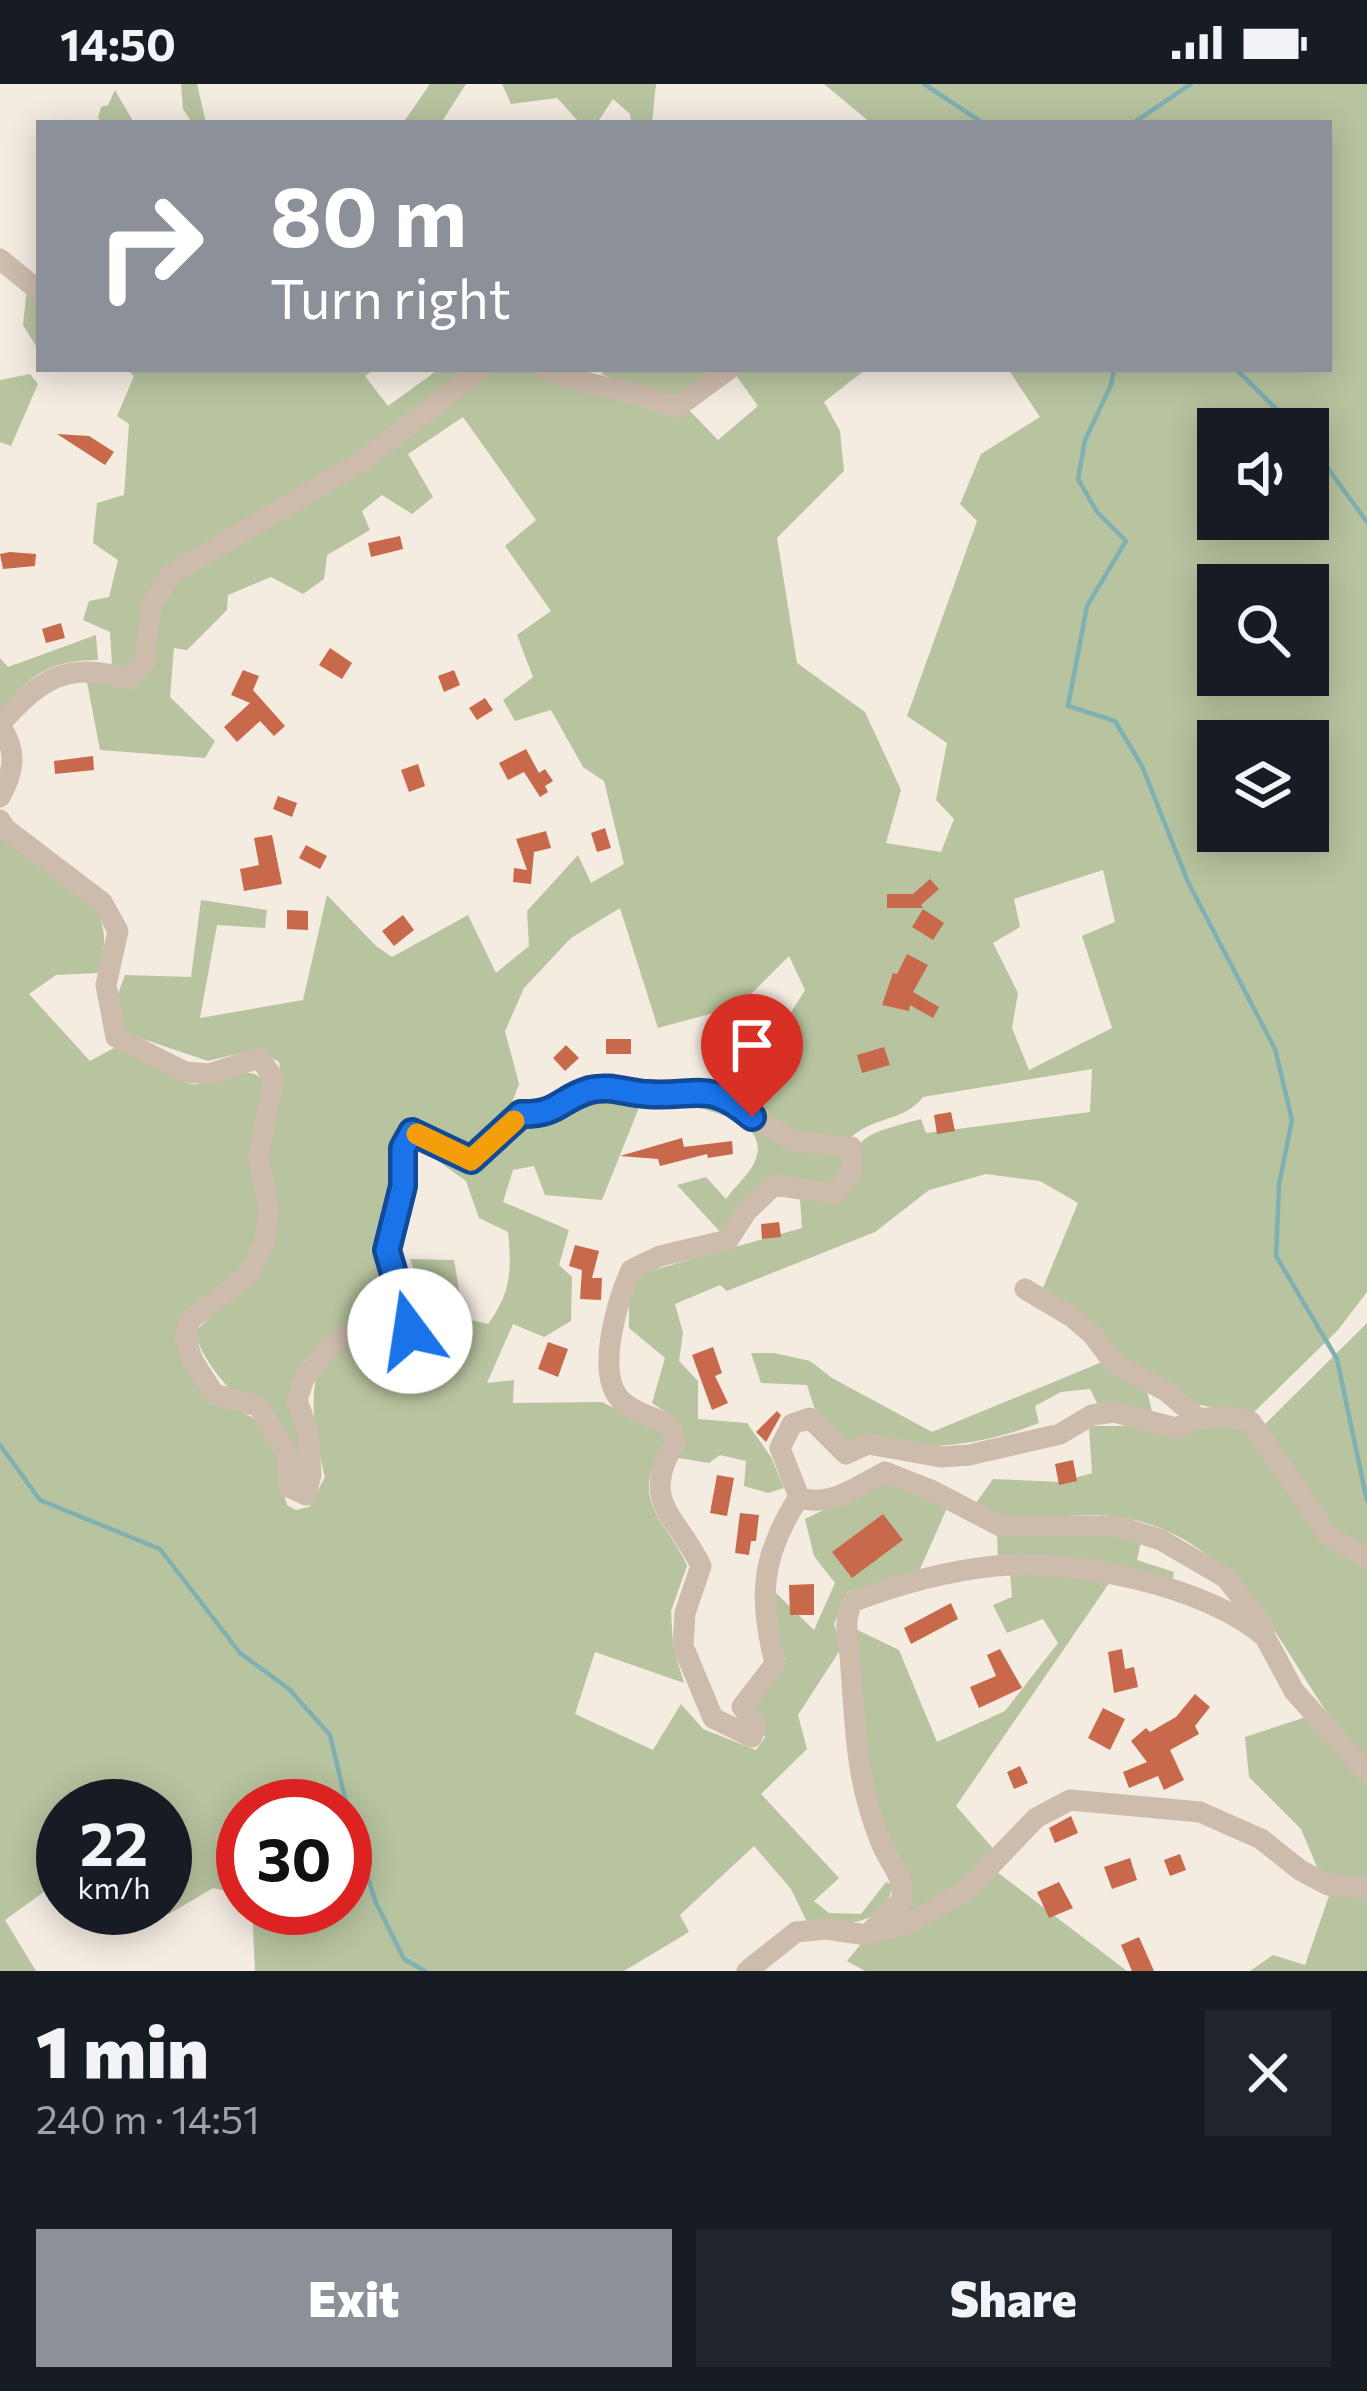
<!DOCTYPE html>
<html lang="en">
<head>
<meta charset="utf-8">
<style>
  :root { --surface:#171b24; --page:#20242c; --text:#f1f3f6; --muted:#9ea1a6; --accent:#8c9099 }
  body { margin:0; font-family:Commissioner,sans-serif; background:var(--page); color:var(--text); height:100vh; display:flex; flex-direction:column; font-size:45px; white-space:nowrap }
  * { box-sizing:border-box; margin:0 }
  p { font-size:39px; color:var(--muted) }
  .icon { flex:none; width:66px; height:66px; fill:none; stroke:currentColor; stroke-width:2; stroke-linecap:round; stroke-linejoin:round }
  .map { position:relative; height:1887px; overflow:hidden }
  .details { display:flex; flex-direction:column; background:var(--surface); flex:1 }
  .details>* { flex:none }
  .guide { position:absolute; left:36px; top:36px; width:1296px; height:252px; border-radius:0px; box-shadow:0 6px 30px #0003; background:#8c9099; color:#fff; overflow:hidden }
  .buttons { position:absolute; left:1197px; top:324px; display:grid; gap:24px }
  .buttons a { display:grid; place-items:center; width:132px; height:132px; border-radius:0px; background:var(--surface); box-shadow:0 6px 30px #0003; font-size:60px }
  .speed { position:absolute; left:36px; top:1695px; display:flex; gap:24px; font-size:60px; font-weight:700; text-align:center }
  .speed>* { display:grid; place-content:center; width:156px; height:156px; border-radius:50%; background:var(--surface); box-shadow:0 6px 30px #0003; line-height:1 }
  .speed small { font-size:30px; font-weight:400 }
  .speed .limit { border:18px solid #d22; background:#fff; color:#111 }
  .pin { position:absolute; display:grid; place-items:center; width:102px; height:102px; color:#fff; margin:-123px -51px; border-radius:50% 50% 50% 0; rotate:-45deg; box-shadow:0 0 12px #0007 }
  .pin .icon { rotate:45deg }
  .me { position:absolute; width:132px; margin:-66px; rotate:346deg; stroke-linejoin:round; filter:drop-shadow(0 0 9px #0008) }
  .turn { display:flex; align-items:center; gap:42px; height:252px; padding:0 36px; font-size:54px }
  .turn .icon { width:156px; height:156px; stroke-width:2.5 }
  .turn b { display:block; font-size:84px; line-height:102px }
  .round { display:grid; place-items:center; flex:none; width:126px; height:126px; border-radius:0px; background:var(--page) }
  .overview { display:flex; align-items:center; justify-content:space-between; height:204px; padding:0 36px }
  h1 { font-size:72px; font-weight:800; line-height:90px }
  .primary-button { display:flex; gap:24px; margin-top:auto; padding:24px 36px }
  .primary-button a { flex:1; height:138px; border-radius:0px; background:var(--accent); color:#fff; font-size:48px; font-weight:800; line-height:138px; text-align:center }
  .primary-button a+a { background:var(--page); color:var(--text) }
  .status { display:flex; justify-content:space-between; align-items:center; height:84px; padding:0 60px; background:var(--surface); direction:ltr }
  .status svg { height:33px; fill:currentColor }
  .map>svg:first-child { display:block }
  .green { fill:#b8c4a0; fill-rule:evenodd }
  .lines { fill:none; stroke-linecap:round; stroke-linejoin:round }
  .stream { stroke:#7fb0b2; stroke-width:4.5 }
  .building { fill:#c8694b }
  .street { stroke:#cdbbac; stroke-width:21 }
  .route-casing { stroke:#114b97; stroke-width:30 }
  .route { stroke:#1a73e8; stroke-width:21 }
  .slow { stroke:#f59e0b; stroke-width:21 }
</style>
</head>
<body>
<div class="status"><b>14:50</b><svg viewBox="0 0 49 12"><path d="M0 12V9h3v3zM5 12V6h3v6zM10 12V3h3v9zM15 12V0h3v12zM26 1h20v11H26zM47 4h2v5h-2z"/></svg></div>
<div class="map">
<svg width="1367" height="1887" viewBox="0 0 1367 1887">
  <rect width="100%" height="100%" fill="#f4ebe1"/>
  <!-- green -->
  <path class="green" d="M181,0H197L206,39L191,37L183,25Z
    M430,0H466L441,39H403Z
    M502,0H656L652,39H631L630,30L613,15L597,39H580L557,14L511,20Z
    M824,0H1367V1208L1338,1246L1252,1330L1194,1320L1121,1275L1043,1204L1078,1119L1040,1097L986,1090L929,1106L875,1148L727,1207L720,1201L675,1220L683,1249L679,1277L698,1297V1335L747,1339L771,1373L784,1404L768,1409L744,1402L746,1377L720,1371L709,1379L678,1374L673,1333L652,1319L665,1274L629,1244V1210L643,1189L802,1144L800,1115L835,1118C861,1051 850,1054 921,1035L926,1049L1090,1028L1092,985L923,1013C903,1039 872,1031 847,1057L791,1052L737,1014L805,906L789,872L739,922L658,944L620,824L571,854L524,904L505,947L519,1000L503,1042L470,1070L411,1042L394,1050L395,1092L379,1166L407,1223L403,1242C360,1248 326,1245 300,1283C292,1295 288,1304 292,1319C298,1347 307,1374 298,1403L294,1362C255,1328 211,1298 194,1248L254,1194L266,1074L282,998L279,978L257,965L208,977L122,948L116,915L125,891L191,893L201,816L267,826L265,844L217,841L200,934L303,916L327,811L376,862L392,873L468,831L496,889L529,862L527,827L578,771L591,799L624,780L604,697L583,683L551,626L515,637L503,616L533,593L517,551L551,527L505,462L536,436L463,333L408,370L433,413L412,430L382,411L362,427L370,446L327,471L324,495L303,510L271,493L228,511L227,526L187,566L174,564L170,613L215,657L205,674L100,666L86,593L130,597L157,521L175,494L490,285H531L570,302L688,325L718,356L758,322L733,287L736,285H866L824,318L840,347L844,387L777,454L797,579L865,628L901,706L886,759L941,768L954,735L936,716L947,659L907,632L977,437L960,420L981,370L1040,333L1008,285H1329V39H871ZM1218,345H1308V435H1218ZM1218,501H1308V591H1218ZM1218,657H1308V747H1218ZM1103,786L1115,838L1082,852L1112,944L1029,986L1012,944L1018,909L993,859L1020,843L1014,815Z
    M115,6L134,39H103L98,34L101,23L108,21Z
    M27,204L39,212V267L23,241Z
    M127,285H375L365,292L388,322L439,285H475L360,373L165,486L144,560L127,588L112,581L110,548L83,536L89,517L109,513L118,476L93,459L97,419L124,411L129,340L117,332L134,292Z
    M606,285H719L674,319L601,290Z
    M30,290L38,300L11,362L0,358V296Z
    M96,551L98,576C51,576 26,592 0,630V574L8,583Z
    M0,751L93,823C109,846 105,863 98,889L56,891L29,910L90,977L114,964C126,968 139,972 150,977C167,986 178,1002 200,1000C227,998 246,976 269,1000L263,1132L247,1182L192,1224L183,1277L210,1320C240,1323 265,1335 278,1365C285,1382 281,1404 287,1421L296,1426L309,1423L325,1393C316,1358 296,1272 348,1260C384,1252 406,1272 432,1235L410,1175L454,1176L464,1234L488,1240C511,1209 512,1186 508,1148L479,1134L466,1097L416,1061L472,1084L516,1044L542,1042L592,1017L607,1014L640,1021L602,1116L545,1111L534,1082L513,1086L503,1118L569,1146L559,1181L572,1193L571,1237L544,1253L513,1240L487,1299L514,1296L513,1319L602,1318L668,1350C664,1363 657,1374 652,1386C638,1424 675,1450 687,1482L671,1527L673,1562L684,1599L595,1568L575,1630L653,1666L681,1620L703,1645L756,1666L765,1653L753,1625L785,1576L777,1549L774,1507L814,1546L835,1499L814,1472L805,1435L886,1396L947,1424L917,1492L847,1508L834,1540L842,1563L798,1631L807,1665L761,1710L839,1794L814,1817L829,1829L861,1830L886,1798L893,1801C884,1844 843,1840 808,1840L791,1805L754,1762L680,1831L689,1848L624,1887H255L252,1824H345V1722H243V1811L213,1804L169,1830L164,1824L165,1722H63V1794L5,1836L36,1887H0Z
    M695,1011L847,1070V1087L831,1105L769,1097L723,1151L677,1101L706,1093L726,1115C734,1103 750,1090 755,1077C771,1040 717,1029 692,1022Z
    M1367,1239V1674C1351,1656 1333,1639 1320,1618C1267,1536 1226,1451 1119,1433C1085,1427 1035,1436 1000,1438L976,1419L993,1395L1061,1398L1092,1389L1089,1342H1230L1256,1349Z
    M751,1269H774L810,1277L832,1294L932,1348L1102,1278L1147,1307L1153,1331L1098,1321L1090,1305L1061,1308L1035,1322L1039,1339C970,1366 919,1364 846,1362L814,1323L807,1301L761,1299Z
    M1118,1448L1141,1458L1137,1476L1174,1488L1171,1502L998,1477L997,1449Z
    M1010,1488L1112,1495L956,1722L997,1769L961,1803L879,1844L906,1819L861,1683L847,1541L899,1566L937,1658L1005,1627L1058,1559L1043,1535L1007,1549L993,1521L1012,1513Z
    M1306,1633L1367,1700V1799L1323,1797L1301,1745L1249,1693L1245,1653Z
    M997,1788L1127,1887H865L847,1877L865,1855Z
    M1330,1809L1367,1811V1887H1250L1273,1871L1305,1881Z"/>
  <g class="lines">
    <!-- stream -->
    <path class="stream" d="M924,0L983,39
      M1133,39L1191,0
      M1114,285L1111,301L1085,356L1078,395L1097,428L1126,457L1087,522L1068,622L1115,637L1142,682L1188,798L1275,965L1292,1036L1279,1101L1276,1172L1337,1275L1367,1417
      M1236,285L1296,345
      M1308,357L1367,438
      M0,1361L40,1416L160,1465L240,1569L289,1605L330,1651L354,1752L376,1819L404,1875L425,1887"/>
  </g>
  <!-- building -->
  <path class="building" d="M57,350L89,352L114,368L105,381Z
    M400,452L403,465L371,473L368,459Z
    M10,468L36,470L35,482L3,485L0,470Z
    M61,539L65,554L46,559L42,545Z
    M330,564L352,579L342,595L319,581Z
    M243,586L259,592L253,606L285,642L274,652L260,637L237,658L224,643L250,619L231,611Z
    M454,586L460,601L444,608L438,592Z
    M485,614L493,626L477,636L469,624Z
    M526,665L539,689L545,685L553,697L545,702L548,708L540,713L524,688L508,696L499,679Z
    M93,672L94,686L55,690L54,677Z
    M418,680L425,702L409,708L401,686Z
    M278,712L297,719L292,733L273,725Z
    M605,744L611,764L597,768L591,749Z
    M546,747L551,764L534,768L531,800L513,798L514,784L527,786L516,755Z
    M272,751L282,800L244,807L240,785L259,781L254,754Z
    M306,761L327,772L320,785L299,774Z
    M930,795L939,805L921,821L923,824H887V810H913Z
    M923,825L944,839L933,856L912,843Z
    M287,826L308,827V846L287,845Z
    M403,831L414,846L394,862L382,847Z
    M907,870L928,881L913,908L939,923L933,934L910,921L909,927L882,921L893,889L897,890Z
    M606,955H631V970H606Z
    M566,961L579,974L565,987L553,974Z
    M884,963L890,981L862,989L857,971Z
    M951,1028L955,1047L937,1050L934,1031Z
    M682,1054L684,1063L732,1057L733,1070L708,1074L707,1070L660,1082L658,1075L620,1072Z
    M779,1138L781,1153L762,1155L761,1140Z
    M575,1161L599,1167L592,1194H602L601,1216L580,1215L582,1186L569,1182Z
    M548,1258L568,1265L558,1293L538,1285Z
    M713,1263L722,1289L715,1292L728,1319L712,1326L692,1271Z
    M777,1327L781,1331L766,1358L756,1348Z
    M1073,1376L1077,1397L1059,1401L1055,1380Z
    M717,1391L734,1394L727,1432L710,1429Z
    M740,1429L759,1431L756,1457H751L749,1471L735,1469Z
    M883,1430L903,1456L852,1494L832,1468Z
    M814,1500V1531H790L789,1501Z
    M951,1519L958,1535L911,1560L904,1544Z
    M1000,1565L1022,1604L979,1624L970,1603L996,1592L987,1571Z
    M1122,1565L1125,1585L1134,1583L1138,1603L1114,1609L1108,1568Z
    M1195,1610L1210,1623L1195,1642L1199,1650L1170,1666L1184,1696L1164,1706L1158,1692L1129,1704L1123,1688L1147,1678L1131,1657L1146,1644L1150,1648L1176,1633Z
    M1103,1624L1125,1635L1110,1666L1088,1654Z
    M1020,1682L1028,1699L1014,1705L1007,1688Z
    M1071,1732L1078,1749L1055,1759L1049,1744Z
    M1180,1770L1186,1786L1170,1792L1164,1776Z
    M1130,1774L1137,1796L1112,1805L1104,1783Z
    M1059,1798L1073,1824L1049,1834L1037,1808Z
    M1139,1853L1154,1887H1132L1121,1861Z"/>
  <g class="lines">
    <!-- street -->
    <path class="street" d="M0,175L39,207
      M546,285C588,304 634,305 676,324L729,285
      M0,640C42,594 66,577 128,595L145,577L151,522L170,491L364,376L481,285
      M0,641C17,667 15,686 0,713
      M0,736L6,745L102,818L118,847L106,901L116,953L185,988L209,990L259,974L274,994L258,1073L269,1125L265,1157L248,1191L190,1236L185,1253L193,1277L214,1310L258,1322L288,1371L289,1403L306,1411L311,1390L308,1348L297,1316L304,1295L329,1262L348,1250L380,1253L410,1247L412,1218L395,1190L387,1165L403,1102V1064L412,1048L471,1076L521,1030L546,1031L585,1007L615,1002L644,1010L697,1007L729,1013L752,1033L794,1057L851,1063L852,1087L835,1110L774,1101L747,1127L728,1156L660,1172L631,1186C618,1215 596,1286 619,1314C630,1327 655,1334 670,1341L676,1357C638,1419 677,1431 701,1482L685,1529L683,1562L713,1634L752,1653L756,1641L742,1623L775,1580C759,1512 760,1474 799,1413L780,1364L792,1340L810,1334L846,1370L868,1360L941,1373L969,1371L1060,1350L1092,1331L1114,1328L1176,1344L1199,1335L1225,1332L1251,1338L1329,1452L1367,1474
      M1025,1205L1072,1233L1092,1250L1115,1280L1166,1307L1199,1335
      M799,1413C828,1425 858,1402 885,1388L933,1407L1000,1442H1117L1161,1456L1226,1494L1263,1541L1265,1553C1208,1502 1071,1474 995,1482C948,1487 896,1501 852,1518C843,1540 848,1549 850,1572C856,1641 854,1690 880,1756C889,1781 904,1788 902,1816L867,1851
      M1265,1553L1294,1607L1367,1689
      M747,1887L796,1848L826,1845L867,1851L910,1839L967,1806L1036,1734L1070,1716L1200,1728L1261,1755L1300,1786L1328,1801L1367,1804"/>
  </g>
  <g class="lines">
    <!-- route casing -->
    <g class="route-casing">
      <path id="route" d="M410,1247L412,1218L394,1190L387,1166L403,1102V1064L412,1048L471,1076L521,1030C559,1031 559,1015 590,1006C612,1001 625,1009 646,1010C696,1014 708,995 752,1033"/>
    </g>
    <!-- route -->
    <use href="#route" class="route"/>
    <!-- slow -->
    <path class="slow" d="M417,1050L471,1076L514,1037"/>
  </g>
</svg>
<div class="buttons">
<a><svg class="icon" aria-label="sound" viewBox="0 0 24 24"><path d="M4 9h4l5-4v14l-5-4H4zM17 9q2 3 0 6"/></svg></a>
<a><svg class="icon" aria-label="search" viewBox="0 0 24 24"><circle cx="10" cy="10" r="6"/><path d="M15 15l6 6"/></svg></a>
<a><svg class="icon" aria-label="layers" viewBox="0 0 24 24"><path d="M12 4l9 5-9 5-9-5zM3 14l9 5 9-5"/></svg></a>
</div>
<div class="speed"><div>22<small>km/h</small></div><div class="limit">30</div></div>
<div class="pin" style="left:752px;top:1033px;background:#d93025"><svg class="icon" aria-label="arrive" viewBox="0 0 24 24"><path d="M6 21V4h12l-3 4 3 4H6"/></svg></div>
<svg class="me" style="left:410px;top:1247px" viewBox="-20 -20 40 40"><circle r="19" fill="#fff"/><path d="M0-13L10 11 0 6-10 11z" fill="#1a73e8"/></svg>
<div class="guide">
<div class="turn"><svg class="icon" aria-label="right" viewBox="0 0 24 24"><path d="M7 20v-9h11M14 6l5 5-5 5"/></svg><div><b>80 m</b>Turn right</div></div>
</div>
</div>
<section class="details">
<div class="overview"><div><h1>1 min</h1><p>240 m · 14:51</p></div><a class="round"><svg class="icon" aria-label="close" viewBox="0 0 24 24"><path d="M6 6l12 12M18 6L6 18"/></svg></a></div>
<div class="primary-button"><a>Exit</a><a>Share</a></div>
</section>
</body>
</html>
